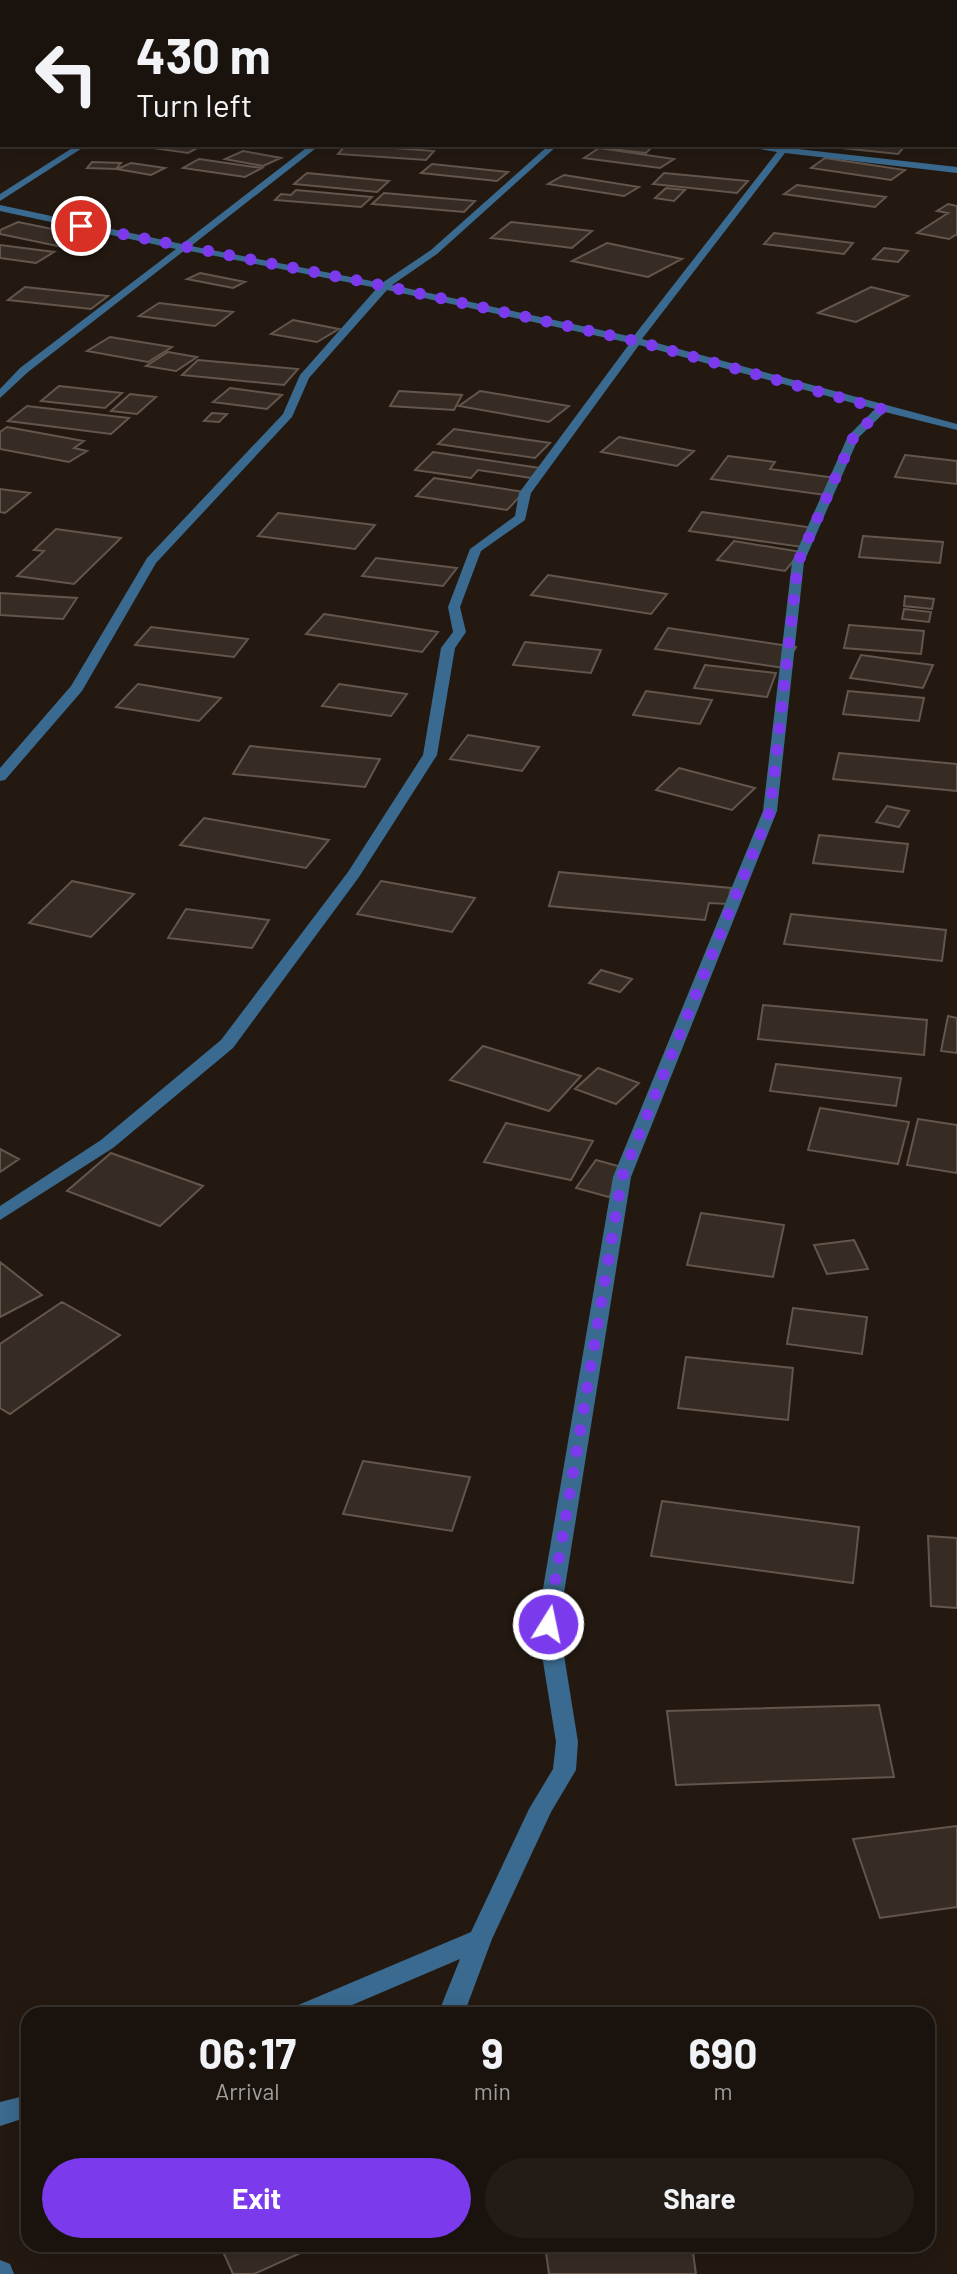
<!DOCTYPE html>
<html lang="en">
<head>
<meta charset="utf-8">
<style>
  :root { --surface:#1a130d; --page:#231c16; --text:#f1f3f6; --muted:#9f9e9d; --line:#38322e; --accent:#7c3aed }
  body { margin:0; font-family:Barlow,sans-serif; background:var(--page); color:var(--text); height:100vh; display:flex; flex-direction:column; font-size:26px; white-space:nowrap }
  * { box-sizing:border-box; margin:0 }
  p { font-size:23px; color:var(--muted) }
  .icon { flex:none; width:38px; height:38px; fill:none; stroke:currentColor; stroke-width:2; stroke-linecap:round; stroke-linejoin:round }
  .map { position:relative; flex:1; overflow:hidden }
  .sheet { position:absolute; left:21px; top:2007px; width:914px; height:245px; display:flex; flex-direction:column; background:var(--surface); border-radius:21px; box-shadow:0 4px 18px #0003,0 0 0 2px var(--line) }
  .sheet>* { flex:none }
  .guide { position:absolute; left:0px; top:0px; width:957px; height:147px; box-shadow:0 4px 18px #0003,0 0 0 2px var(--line); background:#1a130d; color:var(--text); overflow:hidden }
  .pin { position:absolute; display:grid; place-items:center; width:60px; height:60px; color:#fff; margin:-30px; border:4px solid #fff; border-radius:50%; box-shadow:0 2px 7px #0007 }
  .me { position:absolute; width:77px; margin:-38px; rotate:10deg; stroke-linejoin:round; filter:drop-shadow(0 0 5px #0008) }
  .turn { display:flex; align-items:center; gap:24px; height:147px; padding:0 21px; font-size:32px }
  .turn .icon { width:91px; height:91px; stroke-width:2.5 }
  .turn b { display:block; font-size:49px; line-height:60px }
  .eta { display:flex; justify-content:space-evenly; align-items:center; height:119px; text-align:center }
  .eta b { font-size:42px; font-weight:700; line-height:49px }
  .action { display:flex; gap:14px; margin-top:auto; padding:14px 21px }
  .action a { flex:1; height:80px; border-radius:42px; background:var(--accent); color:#fff; font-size:28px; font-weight:700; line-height:80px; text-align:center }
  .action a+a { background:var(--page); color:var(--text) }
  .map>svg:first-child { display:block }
  .building { fill:#372c24; stroke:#62564d; stroke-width:2 }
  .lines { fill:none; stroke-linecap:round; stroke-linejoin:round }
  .minor { fill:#3a6a8f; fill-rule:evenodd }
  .route { stroke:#7c3aed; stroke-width:12; stroke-dasharray:0 21.6 }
</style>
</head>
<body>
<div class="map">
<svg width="957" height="2274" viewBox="0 0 957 2274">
  <rect width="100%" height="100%" fill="#231911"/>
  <!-- building -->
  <path class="building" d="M552,0H625L644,1L550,2Z
    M133,145H203L188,153Z
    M346,145H354L434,151L426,160L338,154Z
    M604,145H654L646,153L601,148Z
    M813,145H906L898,154Z
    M599,148L674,159L660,168L584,158Z
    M243,151L281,158L263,166L225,159Z
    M825,158L905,170L891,180L811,168Z
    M199,159L262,168L245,177L183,168Z
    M92,162L121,163L116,169L87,168Z
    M131,163L165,168L151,175L117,169Z
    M432,164L508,172L497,181L421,173Z
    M307,173L389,181L377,192L294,184Z
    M664,173L748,181L737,193L653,184Z
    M564,175L639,187L624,196L548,184Z
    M797,185L886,197L875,207L784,194Z
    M666,188L685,190L674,201L655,198Z
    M296,190L372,197L361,207L275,200L281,194L291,195Z
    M384,193L475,201L464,212L372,204Z
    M948,204L957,206V234L949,239L917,233L948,213L937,211Z
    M18,222L92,237L67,248L0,234V230Z
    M511,222L592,231L572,248L491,238Z
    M774,233L853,243L844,254L764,244Z
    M607,243L682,259L648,277L572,261Z
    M0,245L54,252L36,263L0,258Z
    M884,248L908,251L898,262L873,259Z
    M200,273L245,282L233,288L187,279Z
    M25,287L108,296L91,309L8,300Z
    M871,287L908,296L856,322L818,313Z
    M159,303L233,312L215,326L139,316Z
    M293,320L339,329L317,342L271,334Z
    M110,337L172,347L148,362L87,351Z
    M168,352L197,357L176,371L146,366Z
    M198,360L298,369L284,385L182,375Z
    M59,386L122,393L105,408L41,401Z
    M230,388L282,395L267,409L213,402Z
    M399,391L462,395L454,410L390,406Z
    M480,391L569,406L549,422L459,406Z
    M130,394L156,397L137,414L111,411Z
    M27,406L129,418L111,434L8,421Z
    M212,413L227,414L219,422L204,421Z
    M7,427L84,441L74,448L87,451L69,462L0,449V432Z
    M454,429L550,443L535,458L438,444Z
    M619,437L694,451L677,466L601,452Z
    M433,452L540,468L531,478L478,470L471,478L415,470Z
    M905,455L957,461V484L895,477Z
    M728,456L775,462L770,469L836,478L825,495L711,479Z
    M434,478L524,492L507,510L416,496Z
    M0,489L30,493L5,513L0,512Z
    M702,512L814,528L802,547L689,531Z
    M278,513L375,525L355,549L258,536Z
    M56,529L121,538L74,584L17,576L44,551L34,550Z
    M863,536L943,542L940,563L859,557Z
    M734,541L801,552L785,571L717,560Z
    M376,558L457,568L443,586L362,576Z
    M548,575L667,594L651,614L531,595Z
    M0,593L77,598L63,619L0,615Z
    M905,596L934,599L932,609L904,606Z
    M904,609L931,612L929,622L902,619Z
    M324,614L438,632L422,652L306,634Z
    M849,625L924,631L921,654L844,648Z
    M151,627L248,639L234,657L135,645Z
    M668,628L796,647L784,668L655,649Z
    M525,642L601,650L591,673L513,665Z
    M861,655L933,665L923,688L850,678Z
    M705,665L776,673L767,697L694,688Z
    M138,684L221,698L199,721L116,707Z
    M339,684L407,694L391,716L322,706Z
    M646,691L712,700L700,724L633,715Z
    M848,691L924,698L919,721L843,714Z
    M468,735L539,747L522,771L450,759Z
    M250,746L380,759L365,787L233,774Z
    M839,753L957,764V791L833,779Z
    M679,768L755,788L732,810L656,790Z
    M887,806L909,811L899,827L876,822Z
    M204,818L329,840L306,868L180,845Z
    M819,835L908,844L903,872L813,863Z
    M559,872L731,888L728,904L709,903L705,920L549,906Z
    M72,881L134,894L91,937L29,923Z
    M381,881L475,898L452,932L357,914Z
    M186,909L269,920L252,948L168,938Z
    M791,914L946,930L942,961L784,944Z
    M601,970L632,979L620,992L589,983Z
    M763,1005L927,1020L924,1055L758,1039Z
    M948,1016L957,1018V1053L941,1051Z
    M483,1046L581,1076L549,1111L450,1080Z
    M776,1064L901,1078L896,1106L770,1091Z
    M598,1068L639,1083L616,1104L575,1089Z
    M820,1108L909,1122L898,1164L808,1150Z
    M918,1119L957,1125V1173L907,1165Z
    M506,1123L593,1141L571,1180L484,1162Z
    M0,1149L19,1159L0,1172Z
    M111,1153L203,1186L160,1226L67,1191Z
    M596,1160L629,1169L609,1197L576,1188Z
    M701,1213L784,1225L773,1277L687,1265Z
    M854,1240L868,1269L827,1274L814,1245Z
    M0,1262L42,1295L0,1317Z
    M62,1302L120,1335L10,1414L0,1408V1344Z
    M793,1308L867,1317L862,1354L787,1344Z
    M686,1357L793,1368L788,1420L678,1408Z
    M363,1461L470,1477L452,1531L343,1514Z
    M662,1501L859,1527L853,1583L651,1556Z
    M928,1536L957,1538V1608L931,1606Z
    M879,1705L894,1777L676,1785L667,1711Z
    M957,1826V1907L880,1918L853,1839Z
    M220,2245H318L254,2274H233Z
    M545,2245H692L696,2274H549Z"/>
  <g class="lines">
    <!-- minor -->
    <path class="minor" d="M278,0H287L276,2Z
      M672,0H680L670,2Z
      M0,52H2L0,57Z
      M956,107H957V111H956Z
      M77,145H87L0,201V194Z
      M310,145H320L191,246L382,283L431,250L549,145H558L437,254L392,285L633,337L777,152L737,145H791L789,148L957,167V173L785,153L642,339L957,424V430L885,412L859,437L804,562L777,811L631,1177L559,1624L578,1742L576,1770L551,1812L492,1939L464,2014H438L460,1959L331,2014H292L296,2006L471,1932L529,1809L553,1769L556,1742L537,1624L613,1177L763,811L792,562L848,436L875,409L639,345L531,493L525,520L481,551L460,607L466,632L455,648L437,755L359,877L233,1048L113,1148L0,1220V1206L101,1140L221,1040L348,872L423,755L441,648L453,632L448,607L470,549L515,516L519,493L630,343L387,290L309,378L292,417L156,563L82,691L5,780L0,781V768L71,686L147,558L283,414L300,375L377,288L185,250L28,372L0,398V389L20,368L176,249L0,211V205L182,244Z
      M28,2095V2117L0,2126V2102Z
      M0,2260L10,2264L14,2274H0Z"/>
  </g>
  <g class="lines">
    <!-- route -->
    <path class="route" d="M81,226L385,286L636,341L882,409L854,436L798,562L770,811L622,1177L548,1624"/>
  </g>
</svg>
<div class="pin" style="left:81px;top:226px;background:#d93025"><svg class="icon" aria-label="arrive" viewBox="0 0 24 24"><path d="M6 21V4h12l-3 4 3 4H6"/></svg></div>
<svg class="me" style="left:548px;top:1624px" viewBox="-20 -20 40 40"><circle r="17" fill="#7c3aed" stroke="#fff" stroke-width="3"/><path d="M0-11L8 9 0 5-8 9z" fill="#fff"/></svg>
<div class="guide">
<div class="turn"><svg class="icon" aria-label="left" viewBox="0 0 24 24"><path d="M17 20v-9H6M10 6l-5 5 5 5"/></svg><div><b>430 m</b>Turn left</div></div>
</div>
<section class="sheet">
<div class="eta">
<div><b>06:17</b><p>Arrival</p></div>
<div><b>9</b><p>min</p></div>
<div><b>690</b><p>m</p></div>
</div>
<div class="action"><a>Exit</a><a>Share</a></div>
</section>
</div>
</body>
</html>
